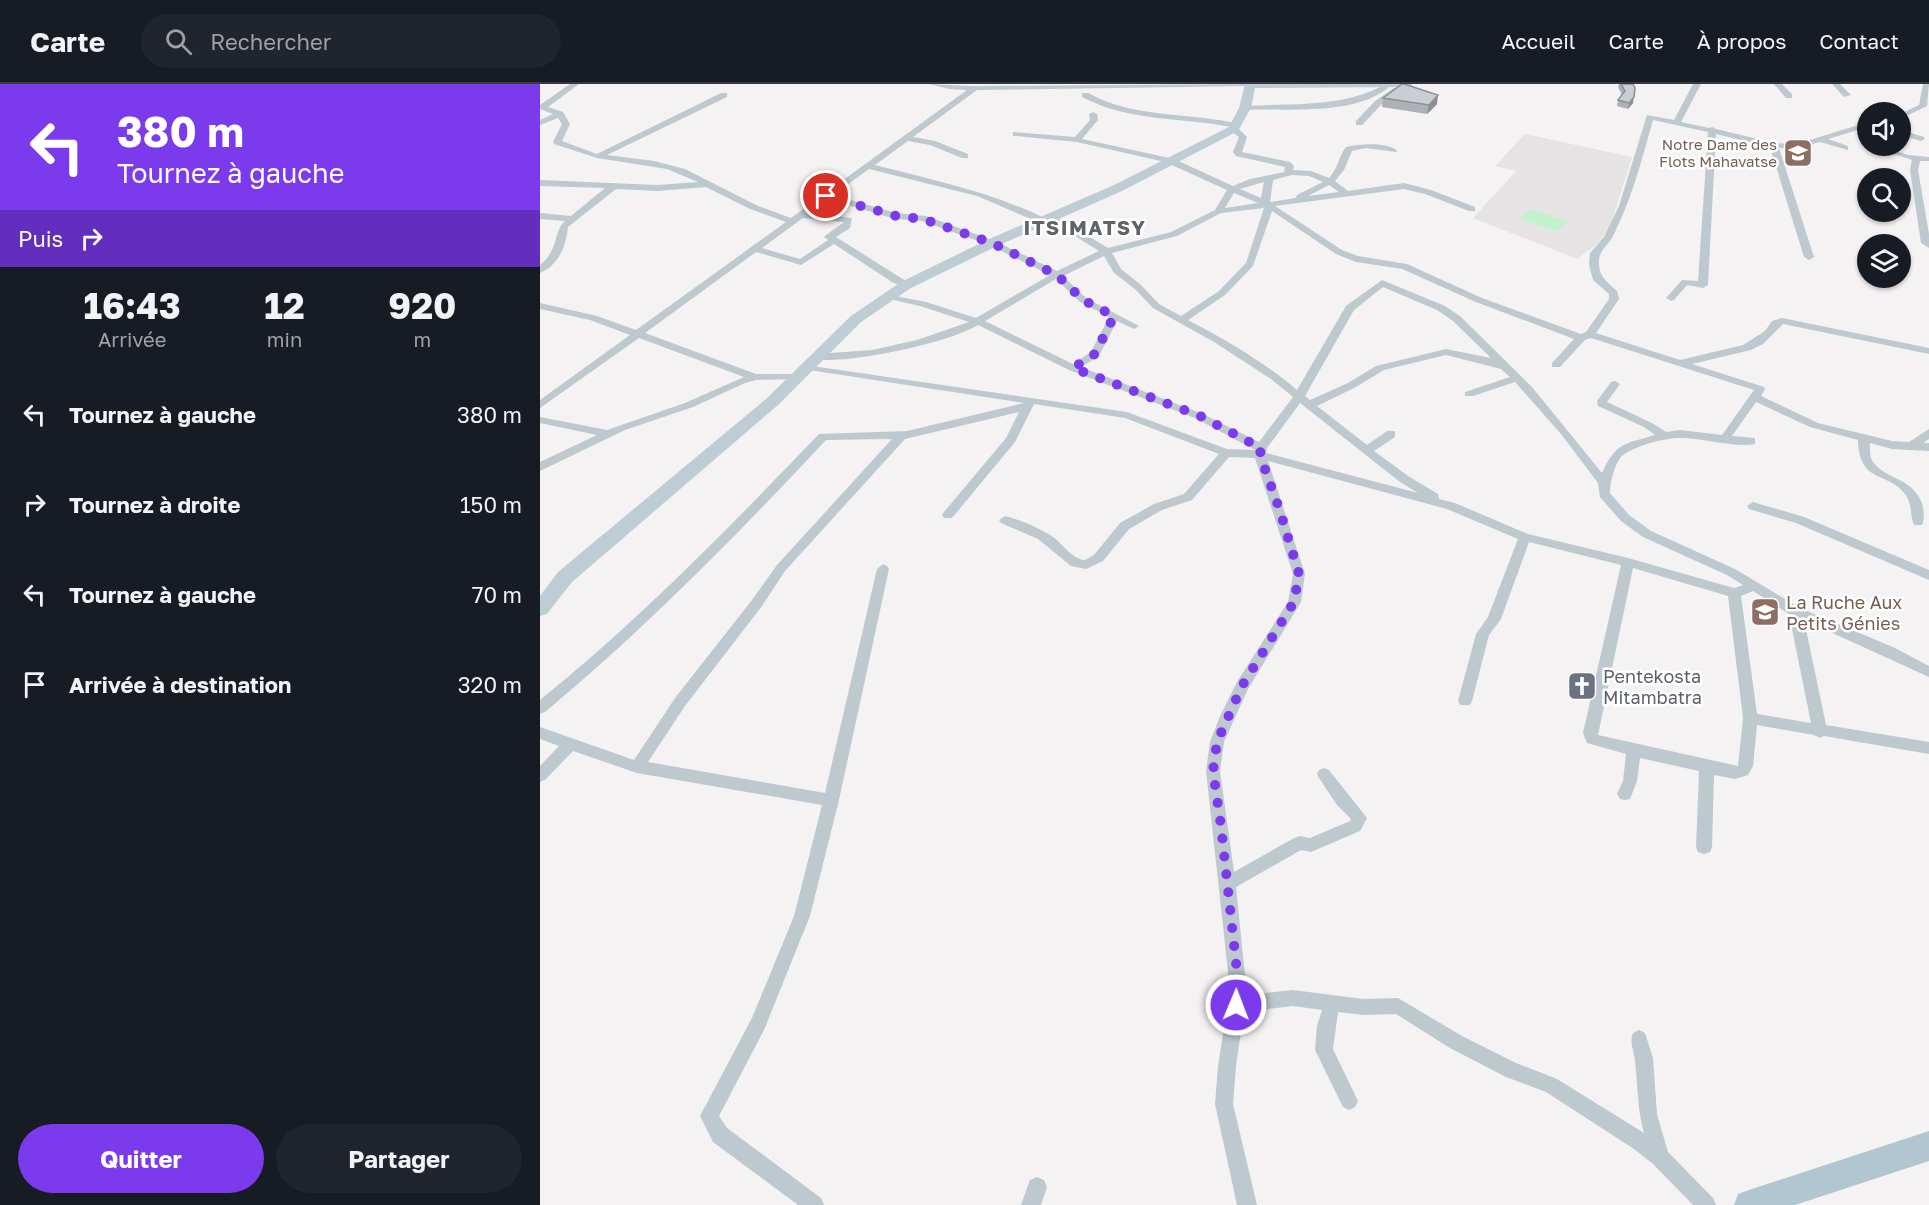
<!DOCTYPE html>
<html lang="fr">
<head>
<meta charset="utf-8">
<style>
  :root { --surface:#171b24; --page:#20242c; --text:#f1f3f6; --muted:#9ea1a6; --line:#363941; --accent:#7c3aed }
  body { margin:0; font-family:"Golos Text",sans-serif; background:var(--page); color:var(--text); height:100vh; display:flex; flex-direction:column; font-size:22px; white-space:nowrap }
  * { box-sizing:border-box; margin:0 }
  p { font-size:20px; color:var(--muted) }
  .icon { flex:none; width:33px; height:33px; fill:none; stroke:currentColor; stroke-width:2; stroke-linecap:round; stroke-linejoin:round }
  .map { position:relative; flex:1; overflow:hidden }
  .drawer { display:flex; flex-direction:column; background:var(--surface); width:540px }
  .drawer>* { flex:none }
  .hud { background:#7c3aed; color:#fff; overflow:hidden }
  .buttons { position:absolute; left:1317px; top:18px; display:grid; gap:12px }
  .buttons a { display:grid; place-items:center; width:54px; height:54px; border-radius:50%; background:var(--surface); box-shadow:0 2px 4px #0004; font-size:30px }
  .pin { position:absolute; display:grid; place-items:center; width:51px; height:51px; color:#fff; margin:-26px; border:3px solid #fff; border-radius:50%; box-shadow:0 2px 6px #0007 }
  .me { position:absolute; width:66px; margin:-33px; rotate:1deg; stroke-linejoin:round; filter:drop-shadow(0 0 4px #0008) }
  .turn { display:flex; align-items:center; gap:21px; height:126px; padding:0 18px; font-size:27px }
  .turn .icon { width:78px; height:78px; stroke-width:2.5 }
  .turn b { display:block; font-size:42px; line-height:51px }
  .then { display:flex; align-items:center; height:57px; padding:0 18px; background:#0003; gap:12px; font-size:22px }
  .eta { display:flex; justify-content:space-evenly; align-items:center; height:102px; text-align:center }
  .eta b { font-size:36px; font-weight:700; line-height:42px }
  .primary-button { display:flex; gap:12px; margin-top:auto; padding:12px 18px }
  .primary-button a { flex:1; height:69px; border-radius:36px; background:var(--accent); color:#fff; font-size:24px; font-weight:700; line-height:69px; text-align:center }
  .primary-button a+a { background:var(--page); color:var(--text) }
  ul { padding:0; list-style:none }
  li { display:flex; align-items:center; gap:18px; height:90px; padding:0 18px }
  li div { flex:1 }
  li b { display:block; font-size:22px }
  li em { font-style:normal }
  header { display:flex; align-items:center; gap:36px; box-sizing:border-box; height:84px; padding:0 30px; background:var(--surface); border-bottom:2px solid var(--line) }
  header strong { font-size:28px }
  nav { display:flex; gap:33px; margin-inline-start:auto; font-size:21px }
  .search { width:420px; height:54px; background:var(--page); display:flex; align-items:center; gap:15px; box-sizing:border-box; padding:0 21px; border-radius:33px; color:var(--muted); font-size:22px }
  main { display:flex; flex:1; min-height:0 }
  .map>svg:first-child { display:block }
  .education { fill:#e6e3e5 }
  .green { fill:#c1f2cd }
  .lines { fill:none; stroke-linecap:round; stroke-linejoin:round }
  .street { fill:#bdc9cf; fill-rule:evenodd }
  .secondary { fill:#beccd4; fill-rule:evenodd }
  .primary { fill:#b2c6d1; fill-rule:evenodd }
  .wall { fill:#adb1b5 }
  .shaded-wall { fill:#8d9093 }
  .building { fill:#c9ced2; stroke:#8d9093; stroke-width:1.5 }
  .route { stroke:#7c3aed; stroke-width:10; stroke-dasharray:0 18 }
  .labels { text-anchor:middle; dominant-baseline:central; stroke-width:5; stroke-linejoin:round; paint-order:stroke }
  .far-education-label { font-size:15px; fill:#785e54; stroke:#fff; text-anchor:end }
  .education-label { font-size:18px; fill:#785e54; stroke:#fff; text-anchor:start }
  .worship-label { font-size:18px; fill:#5b616d; stroke:#fff; text-anchor:start }
  .far-district-label { font-size:20px; font-weight:bold; letter-spacing:1.5px; fill:#5e6468; stroke:#fff }
</style>
</head>
<body>
<header>
<strong>Carte</strong>
<div class="search"><svg class="icon" aria-label="search" viewBox="0 0 24 24"><circle cx="10" cy="10" r="6"/><path d="M15 15l6 6"/></svg>Rechercher</div>
<nav><a>Accueil</a><a>Carte</a><a>À propos</a><a>Contact</a></nav>
</header>
<main>
<section class="drawer">
<div class="hud">
<div class="turn"><svg class="icon" aria-label="left" viewBox="0 0 24 24"><path d="M17 20v-9H6M10 6l-5 5 5 5"/></svg><div><b>380 m</b>Tournez à gauche</div></div>
<div class="then">Puis<svg class="icon" aria-label="right" viewBox="0 0 24 24"><path d="M7 20v-9h11M14 6l5 5-5 5"/></svg></div>
</div>
<div class="eta">
<div><b>16:43</b><p>Arrivée</p></div>
<div><b>12</b><p>min</p></div>
<div><b>920</b><p>m</p></div>
</div>
<ul>
<li><svg class="icon" aria-label="left" viewBox="0 0 24 24"><path d="M17 20v-9H6M10 6l-5 5 5 5"/></svg><div><b>Tournez à gauche</b></div><em>380 m</em></li>
<li><svg class="icon" aria-label="right" viewBox="0 0 24 24"><path d="M7 20v-9h11M14 6l5 5-5 5"/></svg><div><b>Tournez à droite</b></div><em>150 m</em></li>
<li><svg class="icon" aria-label="left" viewBox="0 0 24 24"><path d="M17 20v-9H6M10 6l-5 5 5 5"/></svg><div><b>Tournez à gauche</b></div><em>70 m</em></li>
<li><svg class="icon" aria-label="arrive" viewBox="0 0 24 24"><path d="M6 21V4h12l-3 4 3 4H6"/></svg><div><b>Arrivée à destination</b></div><em>320 m</em></li>
</ul>
<div class="primary-button"><a>Quitter</a><a>Partager</a></div>
</section>
<div class="map">
<svg width="1389" height="1121" viewBox="0 0 1389 1121">
  <rect width="100%" height="100%" fill="#f5f2f3"/>
  <!-- education -->
  <path class="education" d="M985,50L1092,73L1070,143L1057,160L1037,175L933,134L976,87L955,82Z"/>
  <!-- green -->
  <path class="green" d="M990,125L1028,137L1017,147L979,135Z"/>
  <g class="lines">
    <!-- street -->
    <path class="street" d="M30,0H39L8,23L23,28L30,40L22,57L57,70L181,9H187V13L67,71L114,77L145,85L216,121L251,134L427,6L409,5L389,0L430,2L714,0L710,2L437,6L373,53L395,57L428,70V74H422L390,61L368,57L335,81C393,96 452,108 506,135V139H500L437,112L329,85L293,111L356,129L386,132L455,157L517,187L559,167L509,136V132H515L568,164L631,148L675,126L687,106L625,78L537,58L476,52H473V48L535,53L550,36L549,30L553,28L557,30L558,36L542,55L634,75L693,102L710,95L744,88L745,83L696,72L693,68L699,53L691,47V43C641,33 589,38 542,13V9H548C595,35 649,28 700,40L701,42L698,44L707,53L702,68L750,78L754,82L753,86L771,87L789,94C798,85 798,73 806,63C822,60 843,58 857,66L856,68L826,64L812,67L804,86L795,97L808,107L864,99L891,106L935,123V127H929L885,110L864,105L735,122L802,166L818,172L867,180L942,214L1041,250L1046,248L1069,215V210L1053,196L1049,181L1050,169L1064,153L1079,122L1107,31L1134,36L1153,0H1161L1141,38L1169,44L1172,43L1176,45L1234,59L1257,60L1328,38V43L1288,55L1308,62V66L1280,58L1258,64H1239L1274,173L1269,176L1264,173L1230,63L1176,50L1168,201L1163,204L1147,201L1134,216L1131,217L1126,214L1142,196L1158,197L1168,48L1113,36C1102,75 1092,114 1074,150C1070,160 1059,166 1059,177C1058,192 1067,198 1077,207L1079,215L1056,249L1140,276L1203,261L1225,247L1232,237L1242,234L1389,264V270L1243,240L1223,260L1211,266L1152,280L1224,303L1225,305L1221,312L1278,339L1352,357L1369,358L1389,345V355L1383,359H1389V367L1352,365L1330,359C1330,365 1329,372 1333,378C1347,396 1370,393 1381,417C1384,425 1385,434 1382,441H1374C1370,432 1372,422 1367,413C1351,386 1319,402 1318,356L1270,343L1216,318L1192,352L1215,354V360C1194,364 1163,354 1141,354C1127,353 1089,363 1080,374C1074,383 1070,398 1070,409L1089,431L1111,447L1195,485L1260,524L1355,564L1389,582V593L1264,536L1286,641L1389,658V670L1284,652L1280,654L1274,651L1217,641L1213,682L1208,691L1195,695L1174,691L1172,763L1170,768L1164,770L1158,768L1156,763L1159,687L1100,674L1097,697L1090,715L1085,716L1080,715L1077,710L1083,697L1086,670L1047,659L1043,649L1081,481L989,458L961,535L949,551L932,617L930,621H920L918,617L936,550L948,533L978,455L907,425L728,377L765,490L761,518L708,605L684,658L680,687L694,788L754,754L760,752L770,754L810,737L811,735L797,721L779,694L777,690L779,686L784,684L789,686L827,734L820,747L771,768L761,766L696,803L707,911L753,906L823,915L858,914L922,952L976,979L1017,995L1104,1049C1097,1025 1098,1001 1095,977C1094,967 1089,958 1093,949L1099,946L1105,949L1113,974L1117,1030L1128,1068L1173,1114L1176,1121H1153L1113,1080L1094,1065L1006,1008L966,993L910,964L856,930L823,931L798,928L793,965L818,1017L815,1023L809,1026L803,1023L775,966L777,942L782,926L753,922L704,928L696,982L693,1020L717,1121H697L675,1020L678,982L690,906L666,687L670,658L680,632L697,598L748,518L753,490L715,374L689,373L652,416L622,426L589,445L563,477L546,485L531,482L498,455L461,439L459,436L465,432C480,436 497,443 510,451C522,458 531,475 545,476L554,471L580,439L614,420L644,410L679,370L585,334L494,320L475,358L412,434H404L402,431L404,428L466,354L479,328L365,355L245,487L222,522L145,622L108,678L285,709L337,485L343,480L347,482L349,485L299,716L270,832L224,946L179,1032L187,1044L281,1114L284,1121H258L173,1058L160,1032L212,934L254,832L282,721L97,689L33,667L5,696L0,698V682L19,662L0,655V643L94,676L135,614L212,516L237,481L352,355L286,356C196,452 106,544 5,628L0,630V616C100,535 190,443 279,350L367,347L484,319L269,286L265,285V281L587,328L687,365L715,366L655,334L529,286L438,241C409,259 306,281 272,275L271,273L276,270L332,266L377,256L429,238L380,222L345,214V210L386,218L436,234L510,191L449,161L382,137L355,135L288,115L269,129L312,134L310,144L296,153L369,199V203H363L352,198L294,160L261,181L216,168L105,249L216,290H257L261,291V295L216,296L205,299L153,323L85,346L0,387V378L57,351L0,339V333L67,346L145,319L204,293L99,254L0,324V316L90,251L50,236L0,225V219L57,232L96,246L246,138L210,125L166,103L117,107L76,105L28,143C26,162 19,181 0,189V181C20,165 13,147 25,137L0,135V129L31,132L65,104L0,102V96L117,101L158,98L127,85L57,74L14,60L13,58L22,40L18,34L0,41V36L13,30L0,25V21ZM752,91L769,92L783,98L757,111L756,114L730,118L733,96ZM724,98L721,114L700,105ZM789,101L799,108L768,112ZM694,109L718,119L685,124ZM724,124L706,179L679,207L641,232L619,220L601,201L581,185L572,169L637,152L681,129ZM732,127L796,170L816,178L862,185L936,218L1034,255L1012,279V283H1020L1045,256L1051,254L1214,306L1182,351L1140,346L1126,348L1112,339L1067,318L1080,300L1075,297L1071,298L1057,317L1058,322L1104,343L1115,351C1085,360 1076,358 1062,389L992,303L921,233L905,222L842,196L806,222L757,306C724,278 686,256 648,236L685,211L713,182ZM263,134L304,138L286,151L284,153L288,156L260,175L222,164ZM564,172L574,189L595,205L613,224L674,258L731,295L753,313L719,358L663,330L541,283L559,272L577,237L594,245L599,242L546,214L523,192ZM516,195L540,218L569,233L551,268L533,280L445,237ZM843,203L897,226L913,237L951,274L906,265L836,282L808,299L770,316L765,312L814,226ZM906,271L961,285L970,293L925,308V312H933L975,298L1021,350L1058,399L1060,413L1081,437L1103,453L1187,491L1203,501L1194,504L1088,474L988,450L915,419L899,415L898,410L868,392L834,367L855,353V347H847L827,361L777,322L816,303L844,286ZM760,319L860,398L878,409L726,369L727,364ZM1093,484L1188,512L1203,634L1198,682L1058,651ZM1213,507L1249,530L1271,639L1217,630L1201,512Z
      M840,0H848V4C813,32 747,24 705,26L701,24L705,22C751,19 798,24 840,3Z
      M1234,0H1242L1252,10V14H1246Z
      M1292,0H1300L1311,11L1304,13Z
      M1383,0H1389L1387,22L1360,35V30L1379,21Z
      M854,4L861,6L841,21L822,41H816V37L835,17Z
      M1360,46L1384,53L1385,55L1381,57L1360,51Z
      M1330,62H1341L1368,71L1389,73V77H1380L1378,86L1389,150V164L1381,159L1370,86L1372,76Z
      M1213,418L1264,433L1389,486V496L1256,439L1209,425L1207,422Z
      M497,1093L504,1096L507,1103L501,1121H481L490,1096Z"/>
    <!-- secondary -->
    <path class="secondary" d="M705,0H873L868,3L715,4L711,24L698,47L582,107L457,162L371,204L321,238L238,321L32,498L7,530L0,532V512L18,488L226,315L311,232L361,198L447,156L574,101L689,43L699,24Z"/>
    <!-- primary -->
    <path class="primary" d="M1389,1047V1077L1255,1121H1194L1198,1110L1209,1106Z"/>
  </g>
  <!-- wall -->
  <path class="wall" d="M1079,0H1093V19L1088,25L1077,22L1078,16L1082,11L1078,3Z
    M843,14L897,20L887,30L842,23Z"/>
  <!-- shaded-wall -->
  <path class="shaded-wall" d="M898,11L897,20L887,30L889,21Z
    M1094,13L1093,19L1088,25L1089,19Z"/>
  <!-- building -->
  <path class="building" d="M862,0H864L898,11L889,21L843,14Z
    M1081,0H1093L1095,4L1094,13L1089,19L1078,16L1085,7Z"/>
  <g class="lines">
    <!-- route -->
    <path class="route" d="M286,112L356,132L383,135L452,159L517,191L543,216L574,232L555,270L533,284L660,332L721,364L720,371L740,427L759,490L754,518L702,602L677,658L673,687L681,742L699,906L696,921"/>
  </g>
  <!-- icons -->
  <defs>
    <g id="school-square" transform="scale(1.5)"><rect x="-9" y="-9" width="18" height="18" rx="4" fill="#8d6e63" stroke="#fff"/><path d="M0-5L7-2L0 1L-7-2ZM-4 1L0 2.5L4 1V4Q0 6-4 4Z" fill="#fff"/></g>
    <g id="church-square" transform="scale(1.5)"><rect x="-9" y="-9" width="18" height="18" rx="4" fill="#6b7280" stroke="#fff"/><path d="M-1.2-6h2.4v3.5h3.3v2.4h-3.3V6h-2.4V-.1h-3.3v-2.4h3.3Z" fill="#fff"/></g>
  </defs>
  <g fill-rule="evenodd">
    <use href="#school-square" x="1258" y="69"/>
    <use href="#school-square" x="1225" y="528"/>
    <use href="#church-square" x="1042" y="602"/>
  </g>
  <g class="labels">
    <!-- far-education labels -->
    <g class="far-education-label">
      <text x="1237" y="60">Notre Dame des<tspan x="1237" dy="17">Flots Mahavatse</tspan></text>
    </g>
    <!-- education labels -->
    <g class="education-label">
      <text x="1246" y="518">La Ruche Aux<tspan x="1246" dy="21">Petits Génies</tspan></text>
    </g>
    <!-- worship labels -->
    <g class="worship-label">
      <text x="1063" y="592">Pentekosta<tspan x="1063" dy="21">Mitambatra</tspan></text>
    </g>
    <!-- far-district labels -->
    <g class="far-district-label">
      <text x="545" y="143">ITSIMATSY</text>
    </g>
  </g>
</svg>
<div class="buttons">
<a><svg class="icon" aria-label="sound" viewBox="0 0 24 24"><path d="M4 9h4l5-4v14l-5-4H4zM17 9q2 3 0 6"/></svg></a>
<a><svg class="icon" aria-label="search" viewBox="0 0 24 24"><circle cx="10" cy="10" r="6"/><path d="M15 15l6 6"/></svg></a>
<a><svg class="icon" aria-label="layers" viewBox="0 0 24 24"><path d="M12 4l9 5-9 5-9-5zM3 14l9 5 9-5"/></svg></a>
</div>
<div class="pin" style="left:286px;top:112px;background:#d93025"><svg class="icon" aria-label="arrive" viewBox="0 0 24 24"><path d="M6 21V4h12l-3 4 3 4H6"/></svg></div>
<svg class="me" style="left:696px;top:921px" viewBox="-20 -20 40 40"><circle r="17" fill="#7c3aed" stroke="#fff" stroke-width="3"/><path d="M0-11L8 9 0 5-8 9z" fill="#fff"/></svg>
</div>
</main>
</body>
</html>
